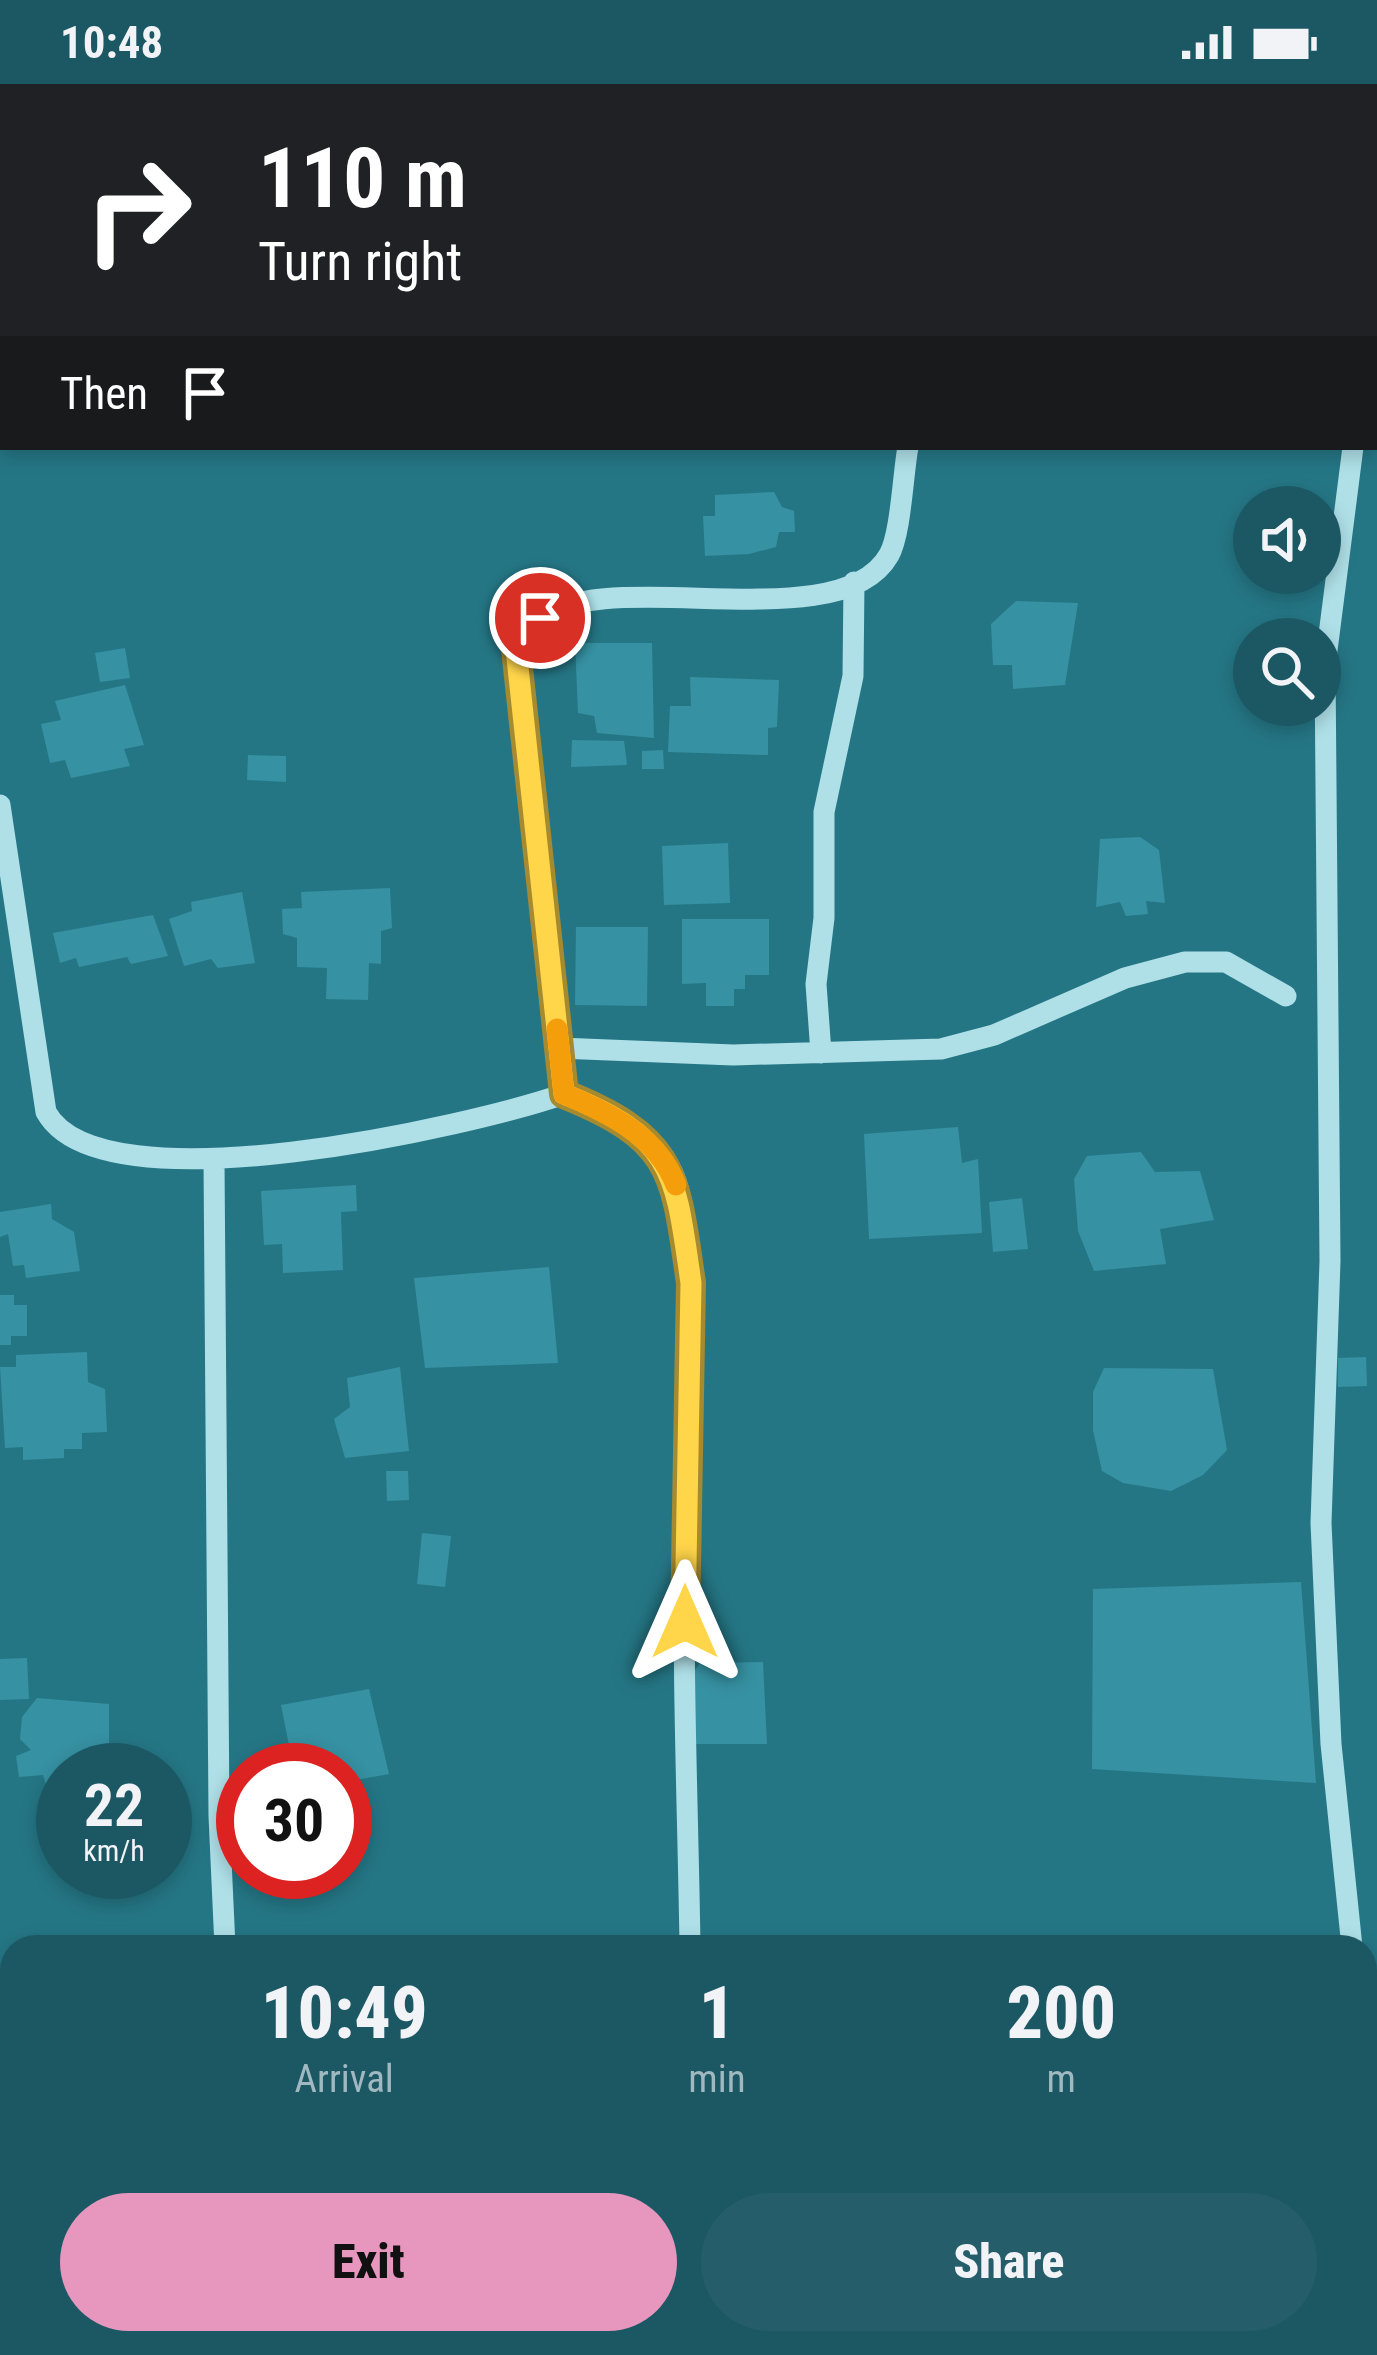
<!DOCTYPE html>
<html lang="en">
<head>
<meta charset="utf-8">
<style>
  :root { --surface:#1c5864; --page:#255e6a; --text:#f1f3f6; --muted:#a0b8bf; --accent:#e797bd }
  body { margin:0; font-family:"Roboto Condensed",sans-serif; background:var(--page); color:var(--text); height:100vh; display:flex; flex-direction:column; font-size:45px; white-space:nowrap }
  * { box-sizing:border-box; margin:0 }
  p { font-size:39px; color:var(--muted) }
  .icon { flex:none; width:66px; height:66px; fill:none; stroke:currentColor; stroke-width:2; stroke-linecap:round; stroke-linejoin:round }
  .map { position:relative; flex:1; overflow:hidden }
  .sheet { position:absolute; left:0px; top:1851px; width:1377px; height:420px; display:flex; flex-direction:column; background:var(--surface); border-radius:36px 36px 0 0; box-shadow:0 6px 18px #0003 }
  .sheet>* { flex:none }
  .hud { position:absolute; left:0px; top:0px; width:1377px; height:366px; box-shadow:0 6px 18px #0003; background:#202124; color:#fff; overflow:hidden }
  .fabs { position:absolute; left:1233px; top:402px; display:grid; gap:24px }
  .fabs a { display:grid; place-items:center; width:108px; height:108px; border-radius:50%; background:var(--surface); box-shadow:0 6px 18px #0003; font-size:60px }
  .speed { position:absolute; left:36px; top:1659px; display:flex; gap:24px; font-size:60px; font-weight:700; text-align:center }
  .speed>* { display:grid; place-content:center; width:156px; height:156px; border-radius:50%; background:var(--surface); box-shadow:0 6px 18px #0003; line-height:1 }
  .speed small { font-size:30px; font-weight:400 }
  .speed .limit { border:18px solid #d22; background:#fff; color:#111 }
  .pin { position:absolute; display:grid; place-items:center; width:102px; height:102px; color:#fff; margin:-51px; border:6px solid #fff; border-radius:50%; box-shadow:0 3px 12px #0007 }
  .me { position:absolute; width:132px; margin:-66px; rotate:0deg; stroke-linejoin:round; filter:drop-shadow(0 0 9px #0008) }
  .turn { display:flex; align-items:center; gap:42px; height:252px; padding:0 60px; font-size:54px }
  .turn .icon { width:156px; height:156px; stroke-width:2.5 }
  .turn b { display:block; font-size:84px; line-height:102px }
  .then { display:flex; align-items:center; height:114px; padding:0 60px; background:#0003; gap:24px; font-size:45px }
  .eta { display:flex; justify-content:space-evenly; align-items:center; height:204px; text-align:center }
  .eta b { font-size:72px; font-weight:800; line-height:84px }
  .cta { display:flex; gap:24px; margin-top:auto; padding:24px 60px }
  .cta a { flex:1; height:138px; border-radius:72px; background:var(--accent); color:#111; font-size:48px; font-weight:800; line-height:138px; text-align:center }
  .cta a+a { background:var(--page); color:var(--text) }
  .status { display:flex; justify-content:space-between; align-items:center; height:84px; padding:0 60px; background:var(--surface); direction:ltr }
  .status svg { height:33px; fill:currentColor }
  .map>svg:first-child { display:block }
  .building { fill:#3691a2 }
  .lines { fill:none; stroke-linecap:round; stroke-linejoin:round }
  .minor { stroke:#afe0e8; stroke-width:21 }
  .route-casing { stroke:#a68a30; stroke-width:30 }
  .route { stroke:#ffd54a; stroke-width:21 }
  .slow { stroke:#f59e0b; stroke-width:21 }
</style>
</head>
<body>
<div class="status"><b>10:48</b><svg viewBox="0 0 49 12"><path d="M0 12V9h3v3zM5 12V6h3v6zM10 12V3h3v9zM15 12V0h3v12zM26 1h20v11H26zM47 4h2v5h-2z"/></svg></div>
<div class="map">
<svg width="1377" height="2271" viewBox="0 0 1377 2271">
  <rect width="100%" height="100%" fill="#257685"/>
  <!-- building -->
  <path class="building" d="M774,408L782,423L794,427L795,448H779L776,463L749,470L705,472L703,432H715V411Z
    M1016,517L1078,519L1065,601L1013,605L1012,581H993L991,540Z
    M575,559H652L654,654L597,649L594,632L578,629Z
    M125,564L130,594L100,598L95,569Z
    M690,593L779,596L777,643L768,644V671L668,668L670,622H691Z
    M125,601L144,661L124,665L130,682L71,694L65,676L50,679L41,640L61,636L55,617Z
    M572,656L624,657L627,681L571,683Z
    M663,666L664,685H642V667Z
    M248,671L286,672V698L247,696Z
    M1140,753L1159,766L1165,819L1146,817L1148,830L1126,832L1120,818L1096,823L1100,755Z
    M728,759L730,819L664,821L662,762Z
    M390,804L392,844L381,847V880L369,879L368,916L326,915L327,884L297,883V854L283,850L282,825L302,824L301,808Z
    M242,808L255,879L218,884L211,875L184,882L169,835L192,827L191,818Z
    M153,831L168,872L131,880L127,873L79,883L76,874L60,879L53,849Z
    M682,835H769V891H745V905H734V922H706V899L682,900Z
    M576,843H648L647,922L575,921Z
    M958,1043L962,1079L978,1075L982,1149L869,1155L864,1050Z
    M1141,1068L1155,1088L1200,1087L1214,1136L1160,1145L1166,1180L1094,1187L1078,1147L1074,1095L1087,1072Z
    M356,1101L357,1127L341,1128L343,1186L283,1189L282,1160L264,1161L261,1107Z
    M1022,1114L1028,1165L993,1168L989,1118Z
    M51,1120L52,1135L74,1148L80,1187L26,1194L24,1181L13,1182L8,1150L0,1153V1128Z
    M549,1183L558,1279L425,1284L414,1194Z
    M0,1211H14V1221H27V1252H11V1261H0Z
    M87,1268L88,1298L105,1305L107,1348L82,1349V1365H64V1374L23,1376V1363L5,1364L0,1283H16V1271Z
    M1366,1273L1367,1302L1338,1303V1274Z
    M400,1283L409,1367L345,1374L334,1335L350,1323L347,1294Z
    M1104,1284L1213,1285L1227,1366L1203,1391L1171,1407L1123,1399L1102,1387L1093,1346V1308Z
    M386,1387H408L409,1416L387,1417Z
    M422,1449L451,1452L445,1503L417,1500Z
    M1301,1498L1316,1699L1092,1685L1093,1505Z
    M27,1574L29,1615L0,1616V1575Z
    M763,1578L767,1660H696L689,1595L700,1579Z
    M369,1605L389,1690L345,1698V1686H294L281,1621Z
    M37,1614L109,1620V1686H63V1704H47L43,1691L19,1693L16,1672L31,1666L20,1655L22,1633Z
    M123,2259H180V2271H123Z
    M216,2259H263L262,2271H215Z
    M947,2260L948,2271H904L903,2263Z"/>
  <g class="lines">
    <!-- minor -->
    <path class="minor" d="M820,0L834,3
      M1374,67L1377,68
      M1374,178L1377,153
      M0,721L46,1028C101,1128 474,1041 564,1010C605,1027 661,1052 676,1097C705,1187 687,1354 685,1452C682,1589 688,1726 690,1863
      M559,964L733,971L941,965L994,951L1125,894L1185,878H1226L1286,912
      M821,969L816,900L824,834V728L853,592L854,498
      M564,1010L516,565C523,556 530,544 539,536C604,479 840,558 889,471C901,450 903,389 908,363
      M214,1076L219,1732L225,1863
      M1352,1863L1331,1660L1321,1439L1330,1177L1325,582L1353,363
      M1365,1978V2021
      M0,2106L12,2107
      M1365,2143L1372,2271
      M472,2259L473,2271"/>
  </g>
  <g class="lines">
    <!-- route casing -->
    <g class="route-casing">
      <path id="route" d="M540,534L516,565L564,1010C676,1055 675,1089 691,1199L685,1538"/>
    </g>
    <!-- route -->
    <use href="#route" class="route"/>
    <!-- slow -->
    <path class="slow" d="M557,945L564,1010C610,1029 658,1053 676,1101"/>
  </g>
</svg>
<div class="fabs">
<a><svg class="icon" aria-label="sound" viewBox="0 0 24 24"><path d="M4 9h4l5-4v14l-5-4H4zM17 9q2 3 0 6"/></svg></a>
<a><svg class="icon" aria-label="search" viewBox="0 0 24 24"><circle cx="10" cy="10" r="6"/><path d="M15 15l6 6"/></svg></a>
</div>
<div class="speed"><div>22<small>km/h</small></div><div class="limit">30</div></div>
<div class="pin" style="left:540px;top:534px;background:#d93025"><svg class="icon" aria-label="arrive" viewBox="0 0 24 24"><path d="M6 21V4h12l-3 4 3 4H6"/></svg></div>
<svg class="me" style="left:685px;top:1538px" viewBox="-20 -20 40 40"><path d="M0-17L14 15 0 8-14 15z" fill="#ffd54a" stroke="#fff" stroke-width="4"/></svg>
<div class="hud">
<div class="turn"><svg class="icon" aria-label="right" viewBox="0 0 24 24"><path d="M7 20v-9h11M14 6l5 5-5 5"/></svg><div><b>110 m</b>Turn right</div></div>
<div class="then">Then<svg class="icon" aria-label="arrive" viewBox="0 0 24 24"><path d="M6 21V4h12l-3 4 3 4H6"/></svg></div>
</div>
<section class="sheet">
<div class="eta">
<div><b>10:49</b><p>Arrival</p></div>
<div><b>1</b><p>min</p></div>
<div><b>200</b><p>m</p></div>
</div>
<div class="cta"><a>Exit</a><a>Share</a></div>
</section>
</div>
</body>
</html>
